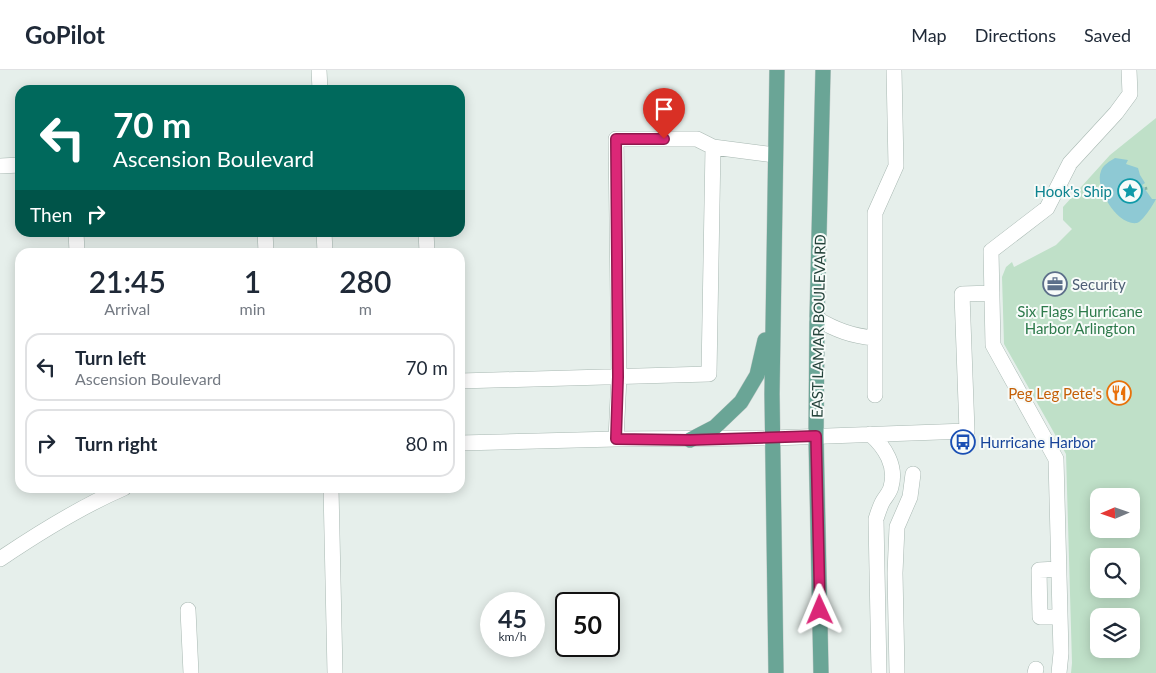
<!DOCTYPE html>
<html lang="en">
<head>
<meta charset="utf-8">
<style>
  :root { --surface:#fff; --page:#f6f6f7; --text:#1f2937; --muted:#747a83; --line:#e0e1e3 }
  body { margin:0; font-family:Lato,sans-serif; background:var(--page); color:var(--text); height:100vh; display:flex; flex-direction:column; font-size:19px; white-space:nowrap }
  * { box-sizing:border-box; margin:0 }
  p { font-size:16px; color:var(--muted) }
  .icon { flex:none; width:28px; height:28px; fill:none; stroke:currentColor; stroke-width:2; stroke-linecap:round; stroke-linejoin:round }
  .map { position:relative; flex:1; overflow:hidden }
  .drawer { position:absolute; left:15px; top:178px; width:450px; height:245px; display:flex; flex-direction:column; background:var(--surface); border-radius:15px; box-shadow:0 2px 12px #0003 }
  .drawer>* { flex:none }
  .hud { position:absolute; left:15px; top:15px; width:450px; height:152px; border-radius:15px; box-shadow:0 2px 12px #0003; background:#00695c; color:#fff; overflow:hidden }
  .needle { width:32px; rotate:268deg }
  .buttons { position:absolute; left:1090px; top:418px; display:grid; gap:10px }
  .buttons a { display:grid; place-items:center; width:50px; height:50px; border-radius:10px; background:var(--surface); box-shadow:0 2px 12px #0003; font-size:25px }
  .speed { position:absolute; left:480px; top:522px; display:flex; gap:10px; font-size:25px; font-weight:700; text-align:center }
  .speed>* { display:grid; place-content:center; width:65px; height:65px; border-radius:50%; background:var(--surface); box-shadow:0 2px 12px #0003; line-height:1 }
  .speed small { font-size:12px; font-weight:400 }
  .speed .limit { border:2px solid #111; border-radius:8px; background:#fff; color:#111 }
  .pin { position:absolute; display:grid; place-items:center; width:42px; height:42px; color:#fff; margin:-51px -21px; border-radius:50% 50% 50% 0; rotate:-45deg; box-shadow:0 0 5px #0007 }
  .pin .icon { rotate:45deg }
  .me { position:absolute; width:55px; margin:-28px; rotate:359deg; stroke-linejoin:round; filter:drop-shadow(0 0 4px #0008) }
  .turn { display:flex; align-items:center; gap:18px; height:105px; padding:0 15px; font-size:22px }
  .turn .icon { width:65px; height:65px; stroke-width:2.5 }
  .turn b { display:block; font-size:35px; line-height:42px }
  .then { display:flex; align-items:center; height:48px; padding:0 15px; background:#0003; gap:10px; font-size:19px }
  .eta { display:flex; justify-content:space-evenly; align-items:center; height:85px; text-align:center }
  .eta b { font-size:30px; font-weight:600; line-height:35px }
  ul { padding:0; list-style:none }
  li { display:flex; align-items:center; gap:15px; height:68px; margin:0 10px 8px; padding:0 5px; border:2px solid var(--line); border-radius:15px }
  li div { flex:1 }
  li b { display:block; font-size:19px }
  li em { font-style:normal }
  header { display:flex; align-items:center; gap:30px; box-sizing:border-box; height:70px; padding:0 25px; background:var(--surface); border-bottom:1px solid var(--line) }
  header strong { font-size:24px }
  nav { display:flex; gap:28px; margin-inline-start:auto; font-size:18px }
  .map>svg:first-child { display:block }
  .green { fill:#bfe0c8; fill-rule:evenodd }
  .water { fill:#8ec9d4 }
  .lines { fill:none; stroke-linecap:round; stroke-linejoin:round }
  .minor-casing { stroke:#a8b8b2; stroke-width:16 }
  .major-casing { stroke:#c2cac8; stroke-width:16 }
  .path { stroke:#86b3a5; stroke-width:3; stroke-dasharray:2.5 4; stroke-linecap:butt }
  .minor { stroke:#fff; stroke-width:15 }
  .major { stroke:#6aa596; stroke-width:15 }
  .route-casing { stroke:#8e194d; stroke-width:12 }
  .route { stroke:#db2777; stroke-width:9 }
  .labels { text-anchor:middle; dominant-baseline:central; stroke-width:4; stroke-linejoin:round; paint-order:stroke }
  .culture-label { font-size:15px; fill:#0d838f; stroke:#f7fbf9; text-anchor:end }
  .service-label { font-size:15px; fill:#4e5e75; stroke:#f7fbf9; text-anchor:start }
  .park-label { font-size:15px; fill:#2d7a4b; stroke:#f7fbf9 }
  .street-label { font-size:15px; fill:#24423a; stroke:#f7fbf9 }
  .food-label { font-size:15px; fill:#c56008; stroke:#f7fbf9; text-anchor:end }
  .transit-label { font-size:15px; fill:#164399; stroke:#f7fbf9; text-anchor:start }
</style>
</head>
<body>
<header>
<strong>GoPilot</strong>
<nav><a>Map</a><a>Directions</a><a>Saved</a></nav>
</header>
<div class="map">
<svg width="1156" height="603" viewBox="0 0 1156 603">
  <rect width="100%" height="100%" fill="#e6efeb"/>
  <!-- green -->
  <path class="green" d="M1156,48V603H1071L1072,593L1066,384L1004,274L1002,207L1006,197L1012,192L1014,197L1056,175L1072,159L1063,150V137L1110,85ZM1099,426H1131V459H1099ZM1099,486H1131V519H1099ZM1099,546H1131V579H1099Z"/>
  <!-- water -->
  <path class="water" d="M1115,88L1128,90L1126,94L1138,98L1140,105L1145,113L1142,115L1152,129H1156C1153,135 1143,151 1137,153C1117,156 1094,117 1101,101C1103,95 1110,91 1115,88Z"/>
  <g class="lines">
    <!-- minor casing -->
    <g class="minor-casing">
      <path id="minor" d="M319,0L320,20
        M0,96L20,95
        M76,162L77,182
        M265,162L266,182
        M324,162L325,182
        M426,162L427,182
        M817,249C836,260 852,266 874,268
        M460,311L709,304L713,77
        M875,325V143L896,96L894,0
        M870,364C885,377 897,396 891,417C890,422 886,426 883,431C880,436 878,443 876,449L879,603
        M616,369L619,307L616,69H697L713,77L775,85
        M460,373L616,369L772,368L967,361L962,224L992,223
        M331,418L335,603
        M0,489C40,462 80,437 124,418
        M1058,499L1039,500L1040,547H1059
        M188,540L191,603
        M897,602L895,503L897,457L910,427L913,404
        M1035,603L1036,599
        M1059,603L1061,583L1056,389L993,275L991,181L1047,138L1070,93L1116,43L1130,24L1129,0"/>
    </g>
    <!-- major casing -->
    <g class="major-casing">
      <path id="major" d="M690,370L715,357L741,332L757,305L765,270
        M776,603L772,324L777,0
        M821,603L816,366L817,249L823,0"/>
    </g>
    <!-- path -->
    <path class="path" d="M1132,121L1148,118"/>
    <!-- minor -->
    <use href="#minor" class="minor"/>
    <!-- major -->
    <use href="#major" class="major"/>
  </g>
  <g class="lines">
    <!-- route casing -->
    <g class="route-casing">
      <path id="route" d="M664,69H616L618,307L616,369L690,370L816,366L820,540"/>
    </g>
    <!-- route -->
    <use href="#route" class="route"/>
  </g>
  <!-- icons -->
  <defs>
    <g id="sight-ring" transform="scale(1.25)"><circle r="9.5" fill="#f7fbf9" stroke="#0f9aa8" stroke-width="1.5"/><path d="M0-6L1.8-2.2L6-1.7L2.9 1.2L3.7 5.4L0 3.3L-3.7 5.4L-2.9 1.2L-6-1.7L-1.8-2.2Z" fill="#0f9aa8"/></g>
    <g id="office-ring" transform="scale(1.25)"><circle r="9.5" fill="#f7fbf9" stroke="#5c6f8a" stroke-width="1.5"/><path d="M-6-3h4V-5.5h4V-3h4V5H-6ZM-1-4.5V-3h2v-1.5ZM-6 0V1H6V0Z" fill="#5c6f8a"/></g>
    <g id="restaurant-ring" transform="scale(1.25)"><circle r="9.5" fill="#f7fbf9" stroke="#e8710a" stroke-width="1.5"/><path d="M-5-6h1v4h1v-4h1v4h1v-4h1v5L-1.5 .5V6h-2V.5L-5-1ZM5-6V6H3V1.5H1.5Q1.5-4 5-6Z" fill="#e8710a"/></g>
    <g id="bus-ring" transform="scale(1.25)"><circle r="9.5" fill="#f7fbf9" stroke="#1a4fb4" stroke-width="1.5"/><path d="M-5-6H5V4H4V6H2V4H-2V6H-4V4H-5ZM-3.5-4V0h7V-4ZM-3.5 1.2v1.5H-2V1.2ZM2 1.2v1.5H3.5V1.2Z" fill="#1a4fb4"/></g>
  </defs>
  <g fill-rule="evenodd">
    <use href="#sight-ring" x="1130" y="121"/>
    <use href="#office-ring" x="1055" y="214"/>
    <use href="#restaurant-ring" x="1119" y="323"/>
    <use href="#bus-ring" x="963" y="372"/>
  </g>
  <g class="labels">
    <!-- culture labels -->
    <g class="culture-label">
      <text x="1112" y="121">Hook's Ship</text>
    </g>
    <!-- service labels -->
    <g class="service-label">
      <text x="1072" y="214">Security</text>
    </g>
    <!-- park labels -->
    <g class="park-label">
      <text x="1080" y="241">Six Flags Hurricane<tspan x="1080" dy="17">Harbor Arlington</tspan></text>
    </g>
    <!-- street labels -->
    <g class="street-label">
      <text transform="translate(818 256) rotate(-89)">EAST LAMAR BOULEVARD</text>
    </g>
    <!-- food labels -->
    <g class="food-label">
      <text x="1102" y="323">Peg Leg Pete's</text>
    </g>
    <!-- transit labels -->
    <g class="transit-label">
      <text x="980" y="372">Hurricane Harbor</text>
    </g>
  </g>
</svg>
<div class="buttons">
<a><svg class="needle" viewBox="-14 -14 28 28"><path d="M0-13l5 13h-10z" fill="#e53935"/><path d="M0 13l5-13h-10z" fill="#747a83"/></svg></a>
<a><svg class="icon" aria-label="search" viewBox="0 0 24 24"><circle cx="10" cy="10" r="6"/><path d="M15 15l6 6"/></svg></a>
<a><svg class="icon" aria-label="layers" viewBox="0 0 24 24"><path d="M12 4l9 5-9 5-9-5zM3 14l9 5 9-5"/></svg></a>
</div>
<div class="speed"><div>45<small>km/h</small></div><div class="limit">50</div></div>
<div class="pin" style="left:664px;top:69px;background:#d93025"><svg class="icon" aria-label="arrive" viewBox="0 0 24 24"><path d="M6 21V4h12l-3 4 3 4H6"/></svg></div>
<svg class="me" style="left:820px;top:540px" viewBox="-20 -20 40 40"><path d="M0-17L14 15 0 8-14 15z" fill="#db2777" stroke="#fff" stroke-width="4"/></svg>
<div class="hud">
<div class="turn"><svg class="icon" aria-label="left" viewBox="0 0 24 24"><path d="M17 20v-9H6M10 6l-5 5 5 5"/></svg><div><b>70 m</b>Ascension Boulevard</div></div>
<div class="then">Then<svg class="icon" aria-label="right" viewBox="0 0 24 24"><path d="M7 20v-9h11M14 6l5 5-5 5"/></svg></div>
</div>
<section class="drawer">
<div class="eta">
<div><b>21:45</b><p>Arrival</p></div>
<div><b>1</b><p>min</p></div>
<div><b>280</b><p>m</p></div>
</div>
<ul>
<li><svg class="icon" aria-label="left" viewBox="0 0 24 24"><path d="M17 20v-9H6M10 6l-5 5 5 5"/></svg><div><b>Turn left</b><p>Ascension Boulevard</p></div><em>70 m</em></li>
<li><svg class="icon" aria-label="right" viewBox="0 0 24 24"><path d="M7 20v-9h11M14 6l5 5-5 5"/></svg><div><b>Turn right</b></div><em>80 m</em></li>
</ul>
</section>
</div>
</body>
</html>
